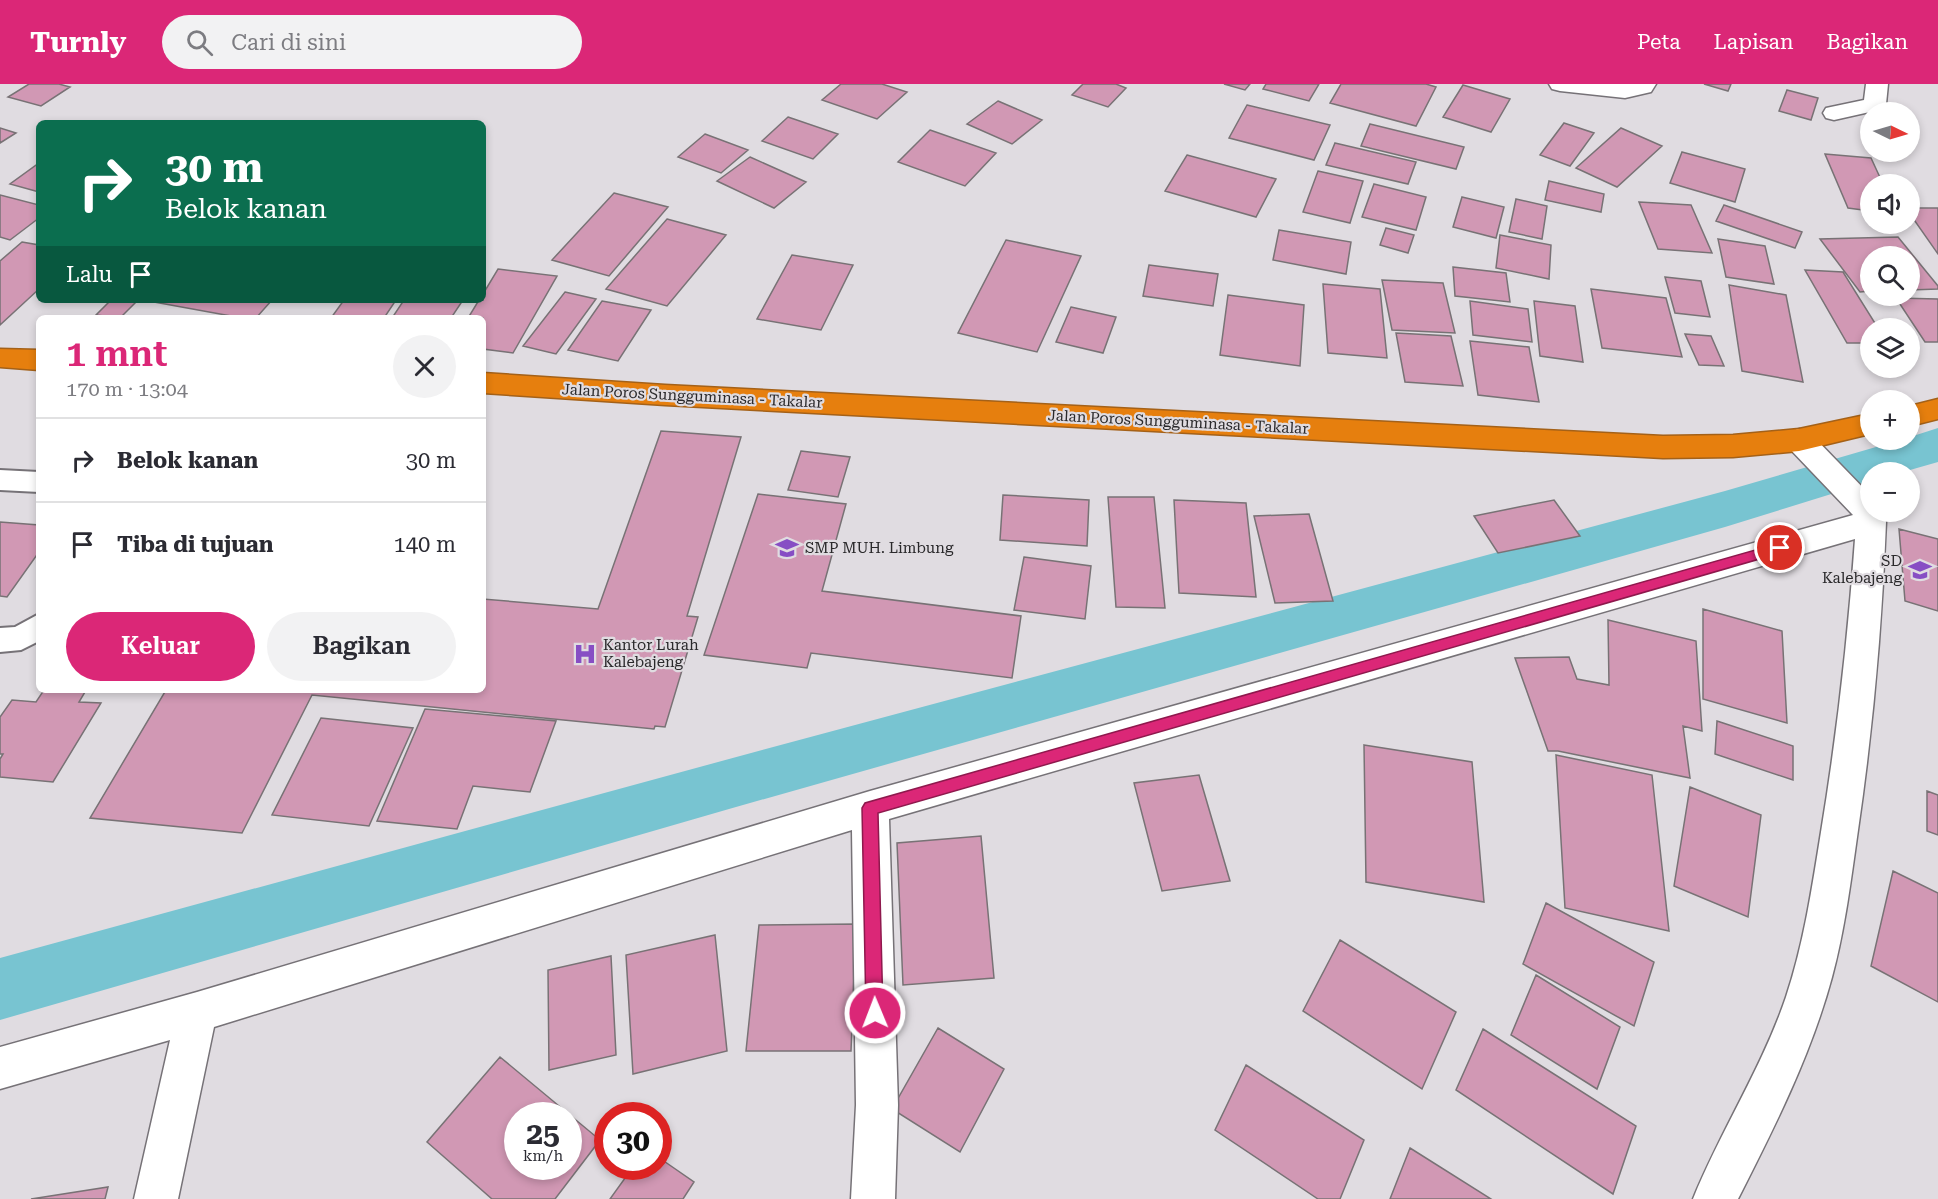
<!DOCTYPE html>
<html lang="id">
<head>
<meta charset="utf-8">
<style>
  :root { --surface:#fff; --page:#f2f2f3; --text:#2b2b33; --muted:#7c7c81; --line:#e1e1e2; --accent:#db2777 }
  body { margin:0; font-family:"Roboto Serif",serif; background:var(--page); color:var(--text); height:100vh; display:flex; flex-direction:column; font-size:22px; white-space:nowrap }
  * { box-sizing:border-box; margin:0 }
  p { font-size:20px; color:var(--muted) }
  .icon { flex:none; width:33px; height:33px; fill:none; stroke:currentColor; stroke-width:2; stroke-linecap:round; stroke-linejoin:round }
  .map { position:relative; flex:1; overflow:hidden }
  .panel { position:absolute; left:36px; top:231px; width:450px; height:378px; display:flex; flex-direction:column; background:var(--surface); border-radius:9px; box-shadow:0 3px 9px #0003 }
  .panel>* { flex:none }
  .hud { position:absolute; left:36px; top:36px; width:450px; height:183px; border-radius:9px; box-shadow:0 3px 9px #0003; background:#0b6e4f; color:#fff; overflow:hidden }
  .needle { width:39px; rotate:95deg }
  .fabs { position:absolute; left:1860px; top:18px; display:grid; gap:12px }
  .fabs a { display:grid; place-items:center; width:60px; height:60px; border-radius:50%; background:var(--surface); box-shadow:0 3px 9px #0003; font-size:30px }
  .speed { position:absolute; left:504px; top:1018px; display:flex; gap:12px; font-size:30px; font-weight:700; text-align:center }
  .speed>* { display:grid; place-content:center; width:78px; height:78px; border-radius:50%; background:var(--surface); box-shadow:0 3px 9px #0003; line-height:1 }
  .speed small { font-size:15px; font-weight:400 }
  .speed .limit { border:9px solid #d22; background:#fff; color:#111 }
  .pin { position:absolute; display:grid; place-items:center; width:51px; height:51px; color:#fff; margin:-26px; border:3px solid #fff; border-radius:50%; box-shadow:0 2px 6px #0007 }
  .me { position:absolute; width:66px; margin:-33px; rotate:359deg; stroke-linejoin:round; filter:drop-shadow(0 0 4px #0008) }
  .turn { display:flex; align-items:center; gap:21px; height:126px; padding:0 30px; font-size:27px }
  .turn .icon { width:78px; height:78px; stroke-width:2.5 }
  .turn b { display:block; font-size:42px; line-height:51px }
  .then { display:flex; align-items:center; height:57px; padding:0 30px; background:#0003; gap:12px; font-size:22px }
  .round { display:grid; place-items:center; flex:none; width:63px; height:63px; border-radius:32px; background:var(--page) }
  .overview { display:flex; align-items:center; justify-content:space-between; height:102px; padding:0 30px }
  h1 { font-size:36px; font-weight:600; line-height:45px; color:var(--accent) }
  .button { display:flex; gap:12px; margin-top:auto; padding:12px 30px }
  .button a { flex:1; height:69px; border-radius:36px; background:var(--accent); color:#fff; font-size:24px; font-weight:600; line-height:69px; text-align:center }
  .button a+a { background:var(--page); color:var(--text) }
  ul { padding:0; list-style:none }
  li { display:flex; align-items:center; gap:18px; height:84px; padding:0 30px; border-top:2px solid var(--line) }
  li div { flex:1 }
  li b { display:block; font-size:22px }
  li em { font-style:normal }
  header { display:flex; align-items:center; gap:36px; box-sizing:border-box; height:84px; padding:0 30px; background:var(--accent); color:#fff }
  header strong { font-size:28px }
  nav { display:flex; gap:33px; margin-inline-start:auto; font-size:21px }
  .search { width:420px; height:54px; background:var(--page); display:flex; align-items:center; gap:15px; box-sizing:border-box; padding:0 21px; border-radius:33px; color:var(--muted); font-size:22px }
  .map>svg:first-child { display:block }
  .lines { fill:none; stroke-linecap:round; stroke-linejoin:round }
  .canal { fill:#78c4d1; fill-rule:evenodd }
  .building { fill:#d198b4; stroke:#787275; stroke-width:1.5; fill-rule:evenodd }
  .lane-casing { stroke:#767277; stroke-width:4 }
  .street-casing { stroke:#767277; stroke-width:3 }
  .highway-casing { stroke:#a46118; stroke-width:3 }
  .lane { fill:#fff; fill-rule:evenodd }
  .street { fill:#fff; fill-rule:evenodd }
  .highway { fill:#e67f0e; fill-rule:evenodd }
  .route { fill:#db2777; stroke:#8e194d; stroke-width:1.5 }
  .labels { text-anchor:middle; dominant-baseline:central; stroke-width:4.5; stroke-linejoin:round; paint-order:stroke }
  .street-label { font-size:15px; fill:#2a292b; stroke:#e0dce1 }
  .poi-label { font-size:15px; fill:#2a292b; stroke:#e0dce1; text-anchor:start }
</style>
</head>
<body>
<header>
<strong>Turnly</strong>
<div class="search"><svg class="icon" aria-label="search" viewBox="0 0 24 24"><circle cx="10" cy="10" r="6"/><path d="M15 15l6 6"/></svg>Cari di sini</div>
<nav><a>Peta</a><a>Lapisan</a><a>Bagikan</a></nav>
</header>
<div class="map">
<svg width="1938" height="1115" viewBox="0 0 1938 1115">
  <rect width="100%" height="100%" fill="#e0dce1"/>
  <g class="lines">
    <!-- canal -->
    <path class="canal" d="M1938,344V378L1903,388H1870V398L1725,443L729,725L0,936V874L729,675L1725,407L1900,356H1910V353Z"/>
  </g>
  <!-- building -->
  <path class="building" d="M29,0H59L70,3L41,22L8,13Z
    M841,0H882L907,8L877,35L822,16Z
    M1083,0H1116L1126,4L1108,23L1072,11Z
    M1224,0H1250L1245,6Z
    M1266,0H1319L1309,17L1263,5Z
    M1341,0H1426L1436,3L1416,42L1330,19Z
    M1704,0H1731L1728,7Z
    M1463,1L1510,15L1491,48L1443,33Z
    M1787,6L1818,14L1811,36L1779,27Z
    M998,17L1042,36L1012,60L967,40Z
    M1247,21L1330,41L1314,76L1229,54Z
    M788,33L838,50L813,75L762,57Z
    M1564,39L1594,49L1570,82L1540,71Z
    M1370,40L1464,63L1456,85L1361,62Z
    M0,44L16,49L0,59Z
    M1621,44L1662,62L1617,103L1576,84Z
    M930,46L996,69L965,102L898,78Z
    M705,50L748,66L721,89L678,73Z
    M1335,59L1416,78L1408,100L1326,81Z
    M1682,68L1745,85L1735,118L1670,99Z
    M1825,70L1871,74L1883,100H1870V127L1848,124Z
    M1187,71L1276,95L1256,133L1165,107Z
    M750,73L806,98L774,124L717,97Z
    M39,79V108L10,100Z
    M1318,87L1363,97L1350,139L1303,128Z
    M1549,97L1604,110L1601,128L1545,116Z
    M1374,100L1426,113L1416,146L1362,133Z
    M614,109L668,123L609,192L552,176Z
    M0,111L39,121V134L10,156L0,153Z
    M1462,113L1504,123L1496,154L1453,143Z
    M1516,115L1547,122L1542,155L1509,148Z
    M1639,118L1691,121L1712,169L1658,165Z
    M1724,121L1802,148L1795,164L1716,137Z
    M1910,124H1938V170L1910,130Z
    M667,135L726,151L667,222L606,205Z
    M1386,144L1414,151L1408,169L1380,161Z
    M1279,146L1351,158L1346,190L1273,176Z
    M1500,151L1551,161L1549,195L1496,184Z
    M1898,153L1938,202V205L1910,206V172H1870V207L1860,208L1820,155Z
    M1718,155L1765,162L1774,200L1726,193Z
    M1006,156L1081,172L1037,268L958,249Z
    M22,158L39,161V205L0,241V177Z
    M792,171L853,181L821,246L757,235Z
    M1149,181L1218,190L1213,222L1143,212Z
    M1453,183L1506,189L1510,218L1455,212Z
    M498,185L557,192L513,269L483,265V234H468L479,216H483V210Z
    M1805,186L1843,188L1878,244H1870V259H1847Z
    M1665,193L1701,197L1710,233L1675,229Z
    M1382,196L1443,199L1455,249L1392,246Z
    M1323,200L1380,205L1387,274L1328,269Z
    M1729,201L1786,211L1803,298L1742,287Z
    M1591,205L1666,214L1682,273L1602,264Z
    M565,208L596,215L556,270L523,262Z
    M1228,211L1304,221L1300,282L1220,271Z
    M1896,214L1938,215V258H1925Z
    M111,216H138L120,234L96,231Z
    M143,216H272L256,234H242Z
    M344,216H396L384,234H331Z
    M404,216H463L451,234H392Z
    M602,217L651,226L618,277L568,266Z
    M1470,217L1528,225L1532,258L1473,251Z
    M1534,217L1575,222L1583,278L1540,272Z
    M1071,223L1116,233L1103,269L1056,258Z
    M1396,249L1451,252L1463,302L1405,298Z
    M1685,250L1711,252L1724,282L1699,281Z
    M1470,257L1529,263L1539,318L1478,311Z
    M661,347L741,353L687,532L698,533L665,643L655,642L654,645L312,611L242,749L90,734L166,606H483V515L598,525Z
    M801,367L850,373L838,413L788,406Z
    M758,410L846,420L822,507L1021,532L1012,594L811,569L807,584L704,571Z
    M1003,411L1089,416L1087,462L1000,456Z
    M1108,413H1154L1165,524L1116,523Z
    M1174,416L1246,419L1256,513L1179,509Z
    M1554,416L1580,452L1498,469L1474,432Z
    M1309,430L1333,517L1275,519L1254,432Z
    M0,438L39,441V468L7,513L0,512Z
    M1899,445L1938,455V527L1905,517Z
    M1024,473L1091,482L1085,535L1014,526Z
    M1703,525L1782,547L1787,639L1703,615Z
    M1608,536L1696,557L1702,647L1683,642L1690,694L1558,667H1548L1515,574L1569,573L1577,595L1609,601Z
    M44,606L85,608L79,618L101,619L53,698L0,693V675L3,670H0V633L12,616L36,618Z
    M425,625L556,637L530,708L473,702L457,745L377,737Z
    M321,634L413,644L369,742L272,731Z
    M1717,637L1793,662V696L1715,670Z
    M1364,661L1472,678L1484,818L1366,798Z
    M1556,671L1652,691L1669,847L1565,824Z
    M1199,691L1230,797L1162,807L1134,699Z
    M1690,703L1761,731L1748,833L1674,802Z
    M1927,707L1938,711V751L1927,747Z
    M981,752L994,894L903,901L897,759Z
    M1893,787L1938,809V918L1871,882Z
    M1546,819L1654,878L1634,942L1523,880Z
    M856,840L851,967H746L759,841Z
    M715,851L727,967L633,990L626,871Z
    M1340,856L1456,928L1422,1005L1303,927Z
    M611,872L616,971L549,986L548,886Z
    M1536,891L1620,943L1597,1005L1511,951Z
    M938,944L1004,985L960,1068L892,1025Z
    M1483,945L1636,1042L1613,1110L1456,1006Z
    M500,973L600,1056L555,1115H492L427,1058ZM518,1032H568V1083H518Z
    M1246,981L1364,1056L1340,1115H1318L1215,1046Z
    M1410,1064L1491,1115H1390Z
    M658,1073L694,1098L683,1115H610L633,1083H658Z
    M108,1103L105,1115H31Z"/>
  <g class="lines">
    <!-- lane casing -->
    <g class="lane-casing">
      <path id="lane" d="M0,386L39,388V408L0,406Z
        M39,530V557L21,566L0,568V544L15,543Z"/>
    </g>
    <!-- street casing -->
    <g class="street-casing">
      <path id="street" d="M1549,0H1656L1651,8L1625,14L1560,7L1552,5Z
        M1866,0H1888L1886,20L1883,25L1834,36L1826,34L1823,29L1826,24L1864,16Z
        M1799,345L1809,348L1870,411V428L1884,429L1886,438C1882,541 1873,644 1858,746C1851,795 1845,845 1832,893C1811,971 1774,1044 1738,1115H1693C1721,1046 1762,984 1786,913C1804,859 1812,804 1821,748C1837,651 1848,553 1855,455L889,735L898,1021L895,1115H851L856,1021L852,746L214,943L178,1115H134L170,956L0,1005V963L197,908L870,707L1853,431L1789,364L1785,356L1789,348Z"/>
    </g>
    <!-- highway casing -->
    <g class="highway-casing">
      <path id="highway" d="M0,265L39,266V286L0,283Z
        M483,289L665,301L1663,352L1733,351L1799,345L1870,330V350L1799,367L1733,373L1663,374L665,321L483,309Z
        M1938,315V335L1910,342V322Z"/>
    </g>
    <!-- lane -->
    <use href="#lane" class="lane"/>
    <!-- street -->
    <use href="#street" class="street"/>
    <!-- highway -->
    <use href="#highway" class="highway"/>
  </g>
  <!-- route -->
  <path class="route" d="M1780,459L1784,460L1786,464L1784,468L878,729L883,929L881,935L875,938L869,935L866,929L862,724L865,719Z"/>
  <!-- icons -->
  <defs>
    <g id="school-bare" transform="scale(1.8)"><path d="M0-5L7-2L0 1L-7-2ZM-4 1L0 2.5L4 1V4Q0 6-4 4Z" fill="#874ec4" stroke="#e0dce1" stroke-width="2.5" paint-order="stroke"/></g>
    <g id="hospital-bare" transform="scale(1.8)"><path d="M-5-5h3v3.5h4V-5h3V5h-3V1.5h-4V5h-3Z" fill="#874ec4" stroke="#e0dce1" stroke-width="2.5" paint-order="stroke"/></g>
  </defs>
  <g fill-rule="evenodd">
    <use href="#school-bare" x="787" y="464"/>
    <use href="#school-bare" x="1920" y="486"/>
    <use href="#hospital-bare" x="585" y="570"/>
  </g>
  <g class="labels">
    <!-- street labels -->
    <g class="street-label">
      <text transform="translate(692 312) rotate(3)">Jalan Poros Sungguminasa - Takalar</text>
      <text transform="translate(1178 338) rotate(3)">Jalan Poros Sungguminasa - Takalar</text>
    </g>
    <!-- poi labels -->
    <g class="poi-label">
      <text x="805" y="464">SMP MUH. Limbung</text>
      <text x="1902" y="477" text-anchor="end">SD<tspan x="1902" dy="17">Kalebajeng</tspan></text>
      <text x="603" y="561">Kantor Lurah<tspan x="603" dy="17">Kalebajeng</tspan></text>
    </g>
  </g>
</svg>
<div class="fabs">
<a><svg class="needle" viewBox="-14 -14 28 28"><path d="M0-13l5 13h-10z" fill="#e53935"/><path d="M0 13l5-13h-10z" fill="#7c7c81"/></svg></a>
<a><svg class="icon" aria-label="sound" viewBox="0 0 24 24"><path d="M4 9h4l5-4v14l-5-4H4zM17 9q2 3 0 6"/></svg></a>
<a><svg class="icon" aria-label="search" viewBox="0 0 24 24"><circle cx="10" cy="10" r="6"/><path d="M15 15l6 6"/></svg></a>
<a><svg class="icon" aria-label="layers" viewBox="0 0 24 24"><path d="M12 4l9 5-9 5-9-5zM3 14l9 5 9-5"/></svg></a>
<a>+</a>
<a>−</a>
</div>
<div class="speed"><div>25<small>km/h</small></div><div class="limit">30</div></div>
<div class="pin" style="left:1780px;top:464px;background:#d93025"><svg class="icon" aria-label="arrive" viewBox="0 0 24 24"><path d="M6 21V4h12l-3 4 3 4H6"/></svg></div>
<svg class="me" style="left:875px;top:929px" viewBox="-20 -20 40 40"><circle r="17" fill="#db2777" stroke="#fff" stroke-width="3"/><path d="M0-11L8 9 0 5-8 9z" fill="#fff"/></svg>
<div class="hud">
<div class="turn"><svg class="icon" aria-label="right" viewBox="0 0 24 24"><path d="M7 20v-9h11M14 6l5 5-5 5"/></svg><div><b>30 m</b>Belok kanan</div></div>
<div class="then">Lalu<svg class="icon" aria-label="arrive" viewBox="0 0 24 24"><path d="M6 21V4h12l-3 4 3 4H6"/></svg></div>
</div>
<section class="panel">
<div class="overview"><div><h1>1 mnt</h1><p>170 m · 13:04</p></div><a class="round"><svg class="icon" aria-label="close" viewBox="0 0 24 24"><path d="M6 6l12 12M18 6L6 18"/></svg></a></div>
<ul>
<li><svg class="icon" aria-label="right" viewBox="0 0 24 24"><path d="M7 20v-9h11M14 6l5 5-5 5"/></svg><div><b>Belok kanan</b></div><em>30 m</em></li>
<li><svg class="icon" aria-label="arrive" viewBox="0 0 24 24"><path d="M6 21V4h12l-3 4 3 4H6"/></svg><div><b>Tiba di tujuan</b></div><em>140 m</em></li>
</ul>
<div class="button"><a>Keluar</a><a>Bagikan</a></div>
</section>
</div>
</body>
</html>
